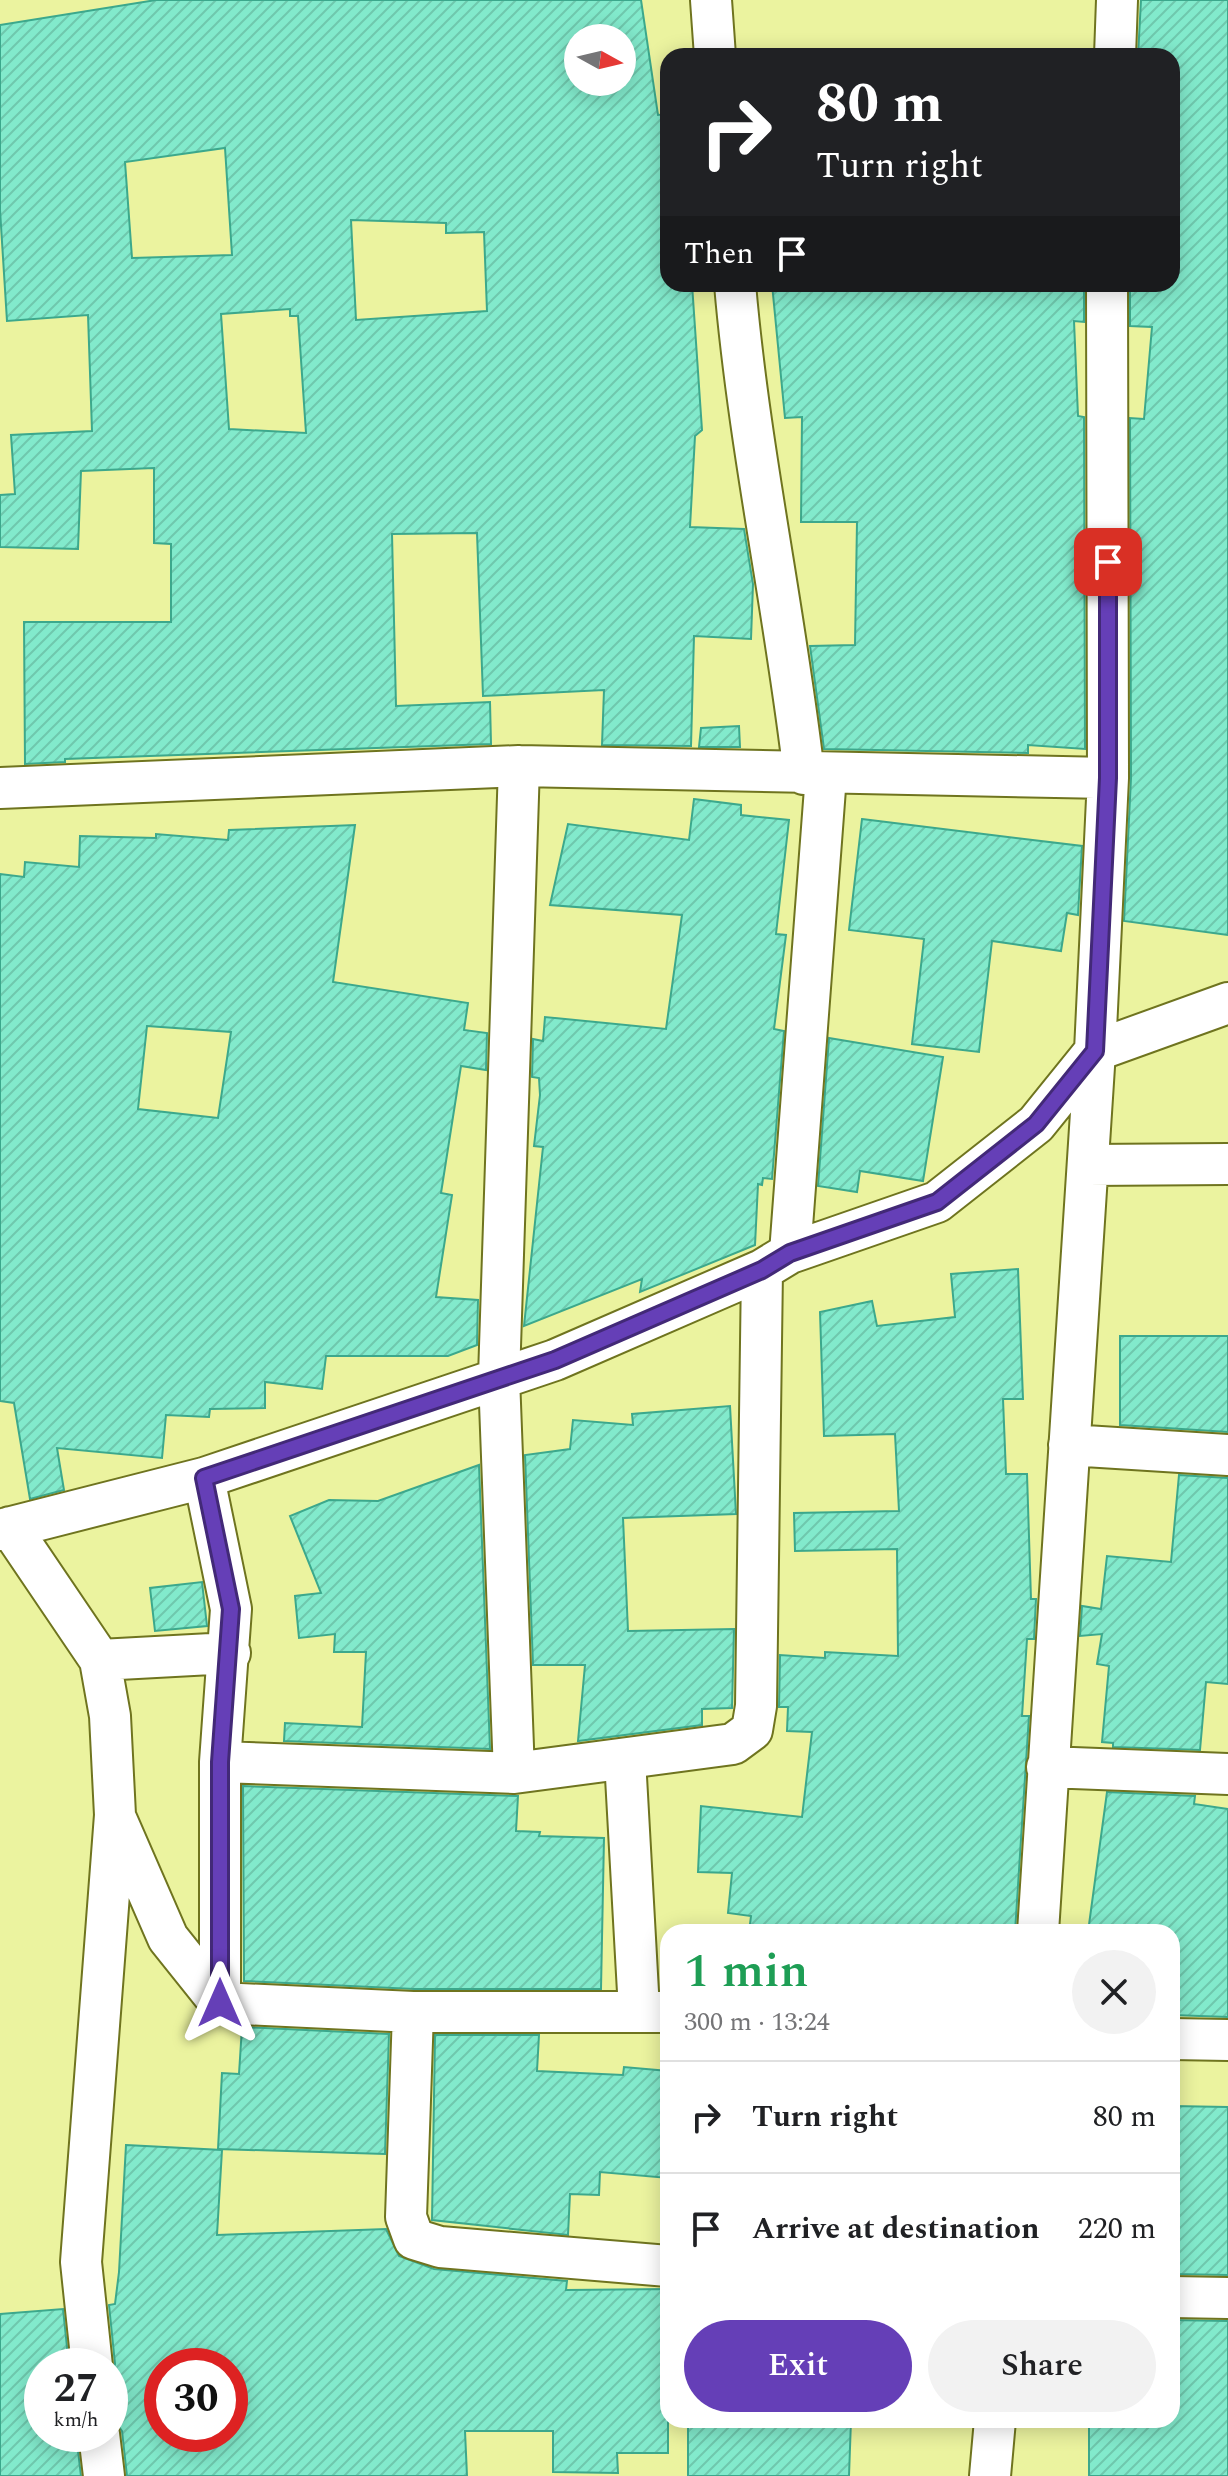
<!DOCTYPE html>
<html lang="en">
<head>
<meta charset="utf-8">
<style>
  :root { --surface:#fff; --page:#f2f2f2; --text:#202124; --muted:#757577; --line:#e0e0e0; --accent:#653fb7 }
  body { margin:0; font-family:Spectral,serif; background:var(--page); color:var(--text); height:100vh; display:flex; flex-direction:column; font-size:30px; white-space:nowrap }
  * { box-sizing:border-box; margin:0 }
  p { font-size:26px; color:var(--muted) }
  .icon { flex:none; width:44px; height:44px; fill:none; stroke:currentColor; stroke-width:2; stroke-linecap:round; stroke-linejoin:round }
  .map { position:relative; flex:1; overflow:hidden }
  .details { position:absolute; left:660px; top:1924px; width:520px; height:504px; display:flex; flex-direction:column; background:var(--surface); border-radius:24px; box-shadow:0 4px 20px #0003 }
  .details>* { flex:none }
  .hud { position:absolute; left:660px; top:48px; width:520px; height:244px; border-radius:24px; box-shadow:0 4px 20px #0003; background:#202124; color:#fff; overflow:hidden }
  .needle { width:52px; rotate:98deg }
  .fabs { position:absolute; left:564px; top:24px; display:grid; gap:16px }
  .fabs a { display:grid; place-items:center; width:72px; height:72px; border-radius:50%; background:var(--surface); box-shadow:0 4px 20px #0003; font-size:40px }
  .speed { position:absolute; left:24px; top:2348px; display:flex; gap:16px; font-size:40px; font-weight:700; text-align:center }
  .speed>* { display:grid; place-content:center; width:104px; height:104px; border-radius:50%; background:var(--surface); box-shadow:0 4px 20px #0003; line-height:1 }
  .speed small { font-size:20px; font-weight:400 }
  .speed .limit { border:12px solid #d22; background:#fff; color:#111 }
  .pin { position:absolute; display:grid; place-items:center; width:68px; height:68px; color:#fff; margin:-34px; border-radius:16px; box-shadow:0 4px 12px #0006 }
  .me { position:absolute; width:88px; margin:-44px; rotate:0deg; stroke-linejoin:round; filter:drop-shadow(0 0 6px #0008) }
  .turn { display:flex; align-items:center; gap:28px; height:168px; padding:0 24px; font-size:36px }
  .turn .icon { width:104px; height:104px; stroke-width:2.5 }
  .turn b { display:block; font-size:56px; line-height:68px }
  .then { display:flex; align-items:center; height:76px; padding:0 24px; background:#0003; gap:16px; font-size:30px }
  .round { display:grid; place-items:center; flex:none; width:84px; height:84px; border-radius:42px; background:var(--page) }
  .headline { display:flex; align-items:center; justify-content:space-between; height:136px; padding:0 24px }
  h1 { font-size:48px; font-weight:600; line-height:60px; color:#1e9e55 }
  .button { display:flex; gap:16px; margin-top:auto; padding:16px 24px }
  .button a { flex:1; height:92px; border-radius:48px; background:var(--accent); color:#fff; font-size:32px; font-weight:600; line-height:92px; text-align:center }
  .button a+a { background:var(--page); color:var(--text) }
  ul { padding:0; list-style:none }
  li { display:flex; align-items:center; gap:24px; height:112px; padding:0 24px; border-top:2px solid var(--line) }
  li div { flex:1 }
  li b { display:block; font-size:30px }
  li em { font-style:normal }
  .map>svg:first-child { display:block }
  .building { fill:url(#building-hatch); stroke:#3ca88c; stroke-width:2; fill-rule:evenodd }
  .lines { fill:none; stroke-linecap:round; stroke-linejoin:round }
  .street-casing { stroke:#6f741f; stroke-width:44 }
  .street { stroke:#fff; stroke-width:40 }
  .route-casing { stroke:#422977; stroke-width:20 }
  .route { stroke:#653fb7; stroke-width:14 }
</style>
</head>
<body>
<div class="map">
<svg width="1228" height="2476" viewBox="0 0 1228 2476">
  <defs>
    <pattern id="building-hatch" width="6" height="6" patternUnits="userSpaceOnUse" patternTransform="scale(2)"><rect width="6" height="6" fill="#82eacc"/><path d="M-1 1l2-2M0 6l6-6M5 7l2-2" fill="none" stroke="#6fc8ad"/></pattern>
  </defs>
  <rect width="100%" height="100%" fill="#ebf39f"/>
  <!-- building -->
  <path class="building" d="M156,0H641L658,115L668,114V284H692L702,430L695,436L690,527L744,529L753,584L751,639L694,636L691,746L602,745L604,690L483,696L477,533L392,534L396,706L490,702L491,744L65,759V762L25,764L24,622H171V544L154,543V468L81,471L78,549L0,547V495L15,494L11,435L92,431L88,315L7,321L0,210V25ZM578,38H622V82H578ZM225,148L232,255L132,258L125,162ZM351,220L446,223V233L484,232L487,311L356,320ZM290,309V316H298L306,433L229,429L221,314Z
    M1141,0H1228V935L1124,921L1131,778L1130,418L1144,419L1152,327L1130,326V284H1172V56H1138Z
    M772,284H1084V322L1074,321L1078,416L1084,417L1085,749L1028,745V753L824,749L810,646L855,645L857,522H801L802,417L785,418Z
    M739,726L740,747H699L701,728Z
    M694,799L741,805V815L789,820L776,934L786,935L774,1029L784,1031L772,1179L763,1178L762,1185L758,1184L755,1245L640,1292L642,1279L524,1326L543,1147L534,1146L540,1095L539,1078L532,1077L533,1039L543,1041L545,1017L666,1029L682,915L550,905L568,824L689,840Z
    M862,819L1082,846L1078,915L1067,913L1061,951L992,941L979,1052L912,1044L924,939L849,930Z
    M355,825L333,982L468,1003L464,1030L487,1033L486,1070L461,1066L441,1193L452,1195L436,1297L478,1300L477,1345L448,1356H326L322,1389L265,1382V1408L210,1409L209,1417L166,1415L162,1458L57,1448L64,1490L30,1499L14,1403L0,1401V874L24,877L25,862L79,867L80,836L156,838V834L228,840L229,830ZM147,1026L231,1032L218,1118L138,1109Z
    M829,1038L943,1057L923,1181L860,1171L857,1192L818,1186Z
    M1018,1269L1023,1399H1003L1006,1474H1027L1031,1599H1036L1034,1639H1027L1022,1716H1029L1015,1932H749L751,1916L728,1913L732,1873L698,1872L701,1806L802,1817L812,1732L787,1731L788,1707H779L780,1655L825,1658V1652L898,1656L897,1549L795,1551L794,1513L899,1511L895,1434L824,1436L820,1312L872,1301L877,1326L955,1317L951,1274Z
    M1120,1336H1228V1432L1120,1425Z
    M730,1406L736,1514L623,1518L628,1631L734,1629L732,1708L702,1709V1725L578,1741L585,1665H533L525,1455L570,1449L573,1420L633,1425L632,1414Z
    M479,1465L490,1749L284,1741L285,1723L362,1727L366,1652H334L335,1634L299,1638L295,1596L321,1593L290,1516L329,1500L378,1501Z
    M1179,1475L1228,1478V1684L1206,1682L1200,1750L1113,1747V1743L1102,1742L1109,1666L1097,1664L1102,1634L1080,1636L1082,1606L1101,1609L1107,1556L1171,1562Z
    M202,1582L207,1626L155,1631L150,1588Z
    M243,1786L518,1796L516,1831L540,1832L539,1836L604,1838L601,1989H414L244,1981Z
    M1107,1792L1195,1796L1194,1804L1228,1809V2017L1172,2015V1932H1088Z
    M242,2027L389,2034L385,2154L218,2149L222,2073L239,2074Z
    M435,2035H539L537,2071L623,2075L624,2067L668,2071V2178L600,2172L599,2195L570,2194L568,2235L432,2220Z
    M1172,2106L1228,2107V2275L1172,2274Z
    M126,2145L222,2150L217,2235L386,2229L399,2256L434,2269L567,2281L566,2290L668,2289V2453H617L618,2473L553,2472V2431H465L467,2476H127L122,2431L110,2414V2379L115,2364L109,2305L115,2304L119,2272ZM162,2366H230V2434H162Z
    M63,2309L69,2366H42V2434H76L81,2476H0V2314Z
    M1172,2320L1228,2321V2476H1089V2420H1172Z
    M688,2420H851L849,2476H688Z"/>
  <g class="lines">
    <!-- street casing -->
    <g class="street-casing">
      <path id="street" d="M711,0L715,56
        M1115,56L1117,0
        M735,284C749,448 785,610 804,774
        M0,788L519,766L1108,778
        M1088,1165L1228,1164
        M790,1253L826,775
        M1069,1445L1228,1455
        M204,1478L231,1609L220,1762V2003
        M10,1527L100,1660L110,1716L115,1815L81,2262L92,2366
        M0,1530L204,1478L555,1360L762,1270L790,1253L937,1202L1036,1124L1095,1051L1228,1003
        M100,1660L230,1653
        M625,1759L639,2010
        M220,1762L514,1773L733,1744L752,1730L756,1706L762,1270
        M1047,1767L1228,1774
        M514,1773L499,1377L519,766
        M117,1821L168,1938L220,2003L413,2012H668
        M1038,1932L1095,1051L1108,778L1107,284
        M413,2012L406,2217L414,2239L440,2247L668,2266
        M1172,2039L1228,2040
        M1172,2297L1228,2298
        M99,2434L104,2476
        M990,2476L995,2420"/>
    </g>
    <!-- street -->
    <use href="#street" class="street"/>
  </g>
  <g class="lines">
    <!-- route casing -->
    <g class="route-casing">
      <path id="route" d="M220,2003V1762L231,1609L204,1478L555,1360L762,1270L790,1253L937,1202L1036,1124L1095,1051L1108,778V562"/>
    </g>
    <!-- route -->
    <use href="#route" class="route"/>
  </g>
</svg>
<div class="fabs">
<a><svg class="needle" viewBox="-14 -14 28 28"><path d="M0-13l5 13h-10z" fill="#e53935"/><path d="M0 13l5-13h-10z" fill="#757577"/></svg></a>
</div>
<div class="speed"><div>27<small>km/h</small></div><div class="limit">30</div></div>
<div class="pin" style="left:1108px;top:562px;background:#d93025"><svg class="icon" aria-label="arrive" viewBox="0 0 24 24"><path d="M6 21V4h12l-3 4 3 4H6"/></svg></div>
<svg class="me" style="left:220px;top:2003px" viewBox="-20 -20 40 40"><path d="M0-17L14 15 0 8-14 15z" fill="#653fb7" stroke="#fff" stroke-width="4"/></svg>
<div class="hud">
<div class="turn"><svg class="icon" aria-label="right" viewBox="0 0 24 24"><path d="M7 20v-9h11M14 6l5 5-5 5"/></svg><div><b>80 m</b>Turn right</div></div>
<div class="then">Then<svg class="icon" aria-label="arrive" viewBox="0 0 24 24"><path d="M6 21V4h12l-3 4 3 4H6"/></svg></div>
</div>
<section class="details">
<div class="headline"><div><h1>1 min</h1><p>300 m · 13:24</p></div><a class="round"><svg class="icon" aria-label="close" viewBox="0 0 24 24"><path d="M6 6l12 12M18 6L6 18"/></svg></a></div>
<ul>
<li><svg class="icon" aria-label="right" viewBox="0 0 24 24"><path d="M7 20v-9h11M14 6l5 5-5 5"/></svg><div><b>Turn right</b></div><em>80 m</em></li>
<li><svg class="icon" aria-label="arrive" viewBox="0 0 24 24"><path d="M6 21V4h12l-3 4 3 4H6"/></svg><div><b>Arrive at destination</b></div><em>220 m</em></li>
</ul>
<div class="button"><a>Exit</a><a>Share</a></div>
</section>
</div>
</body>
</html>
